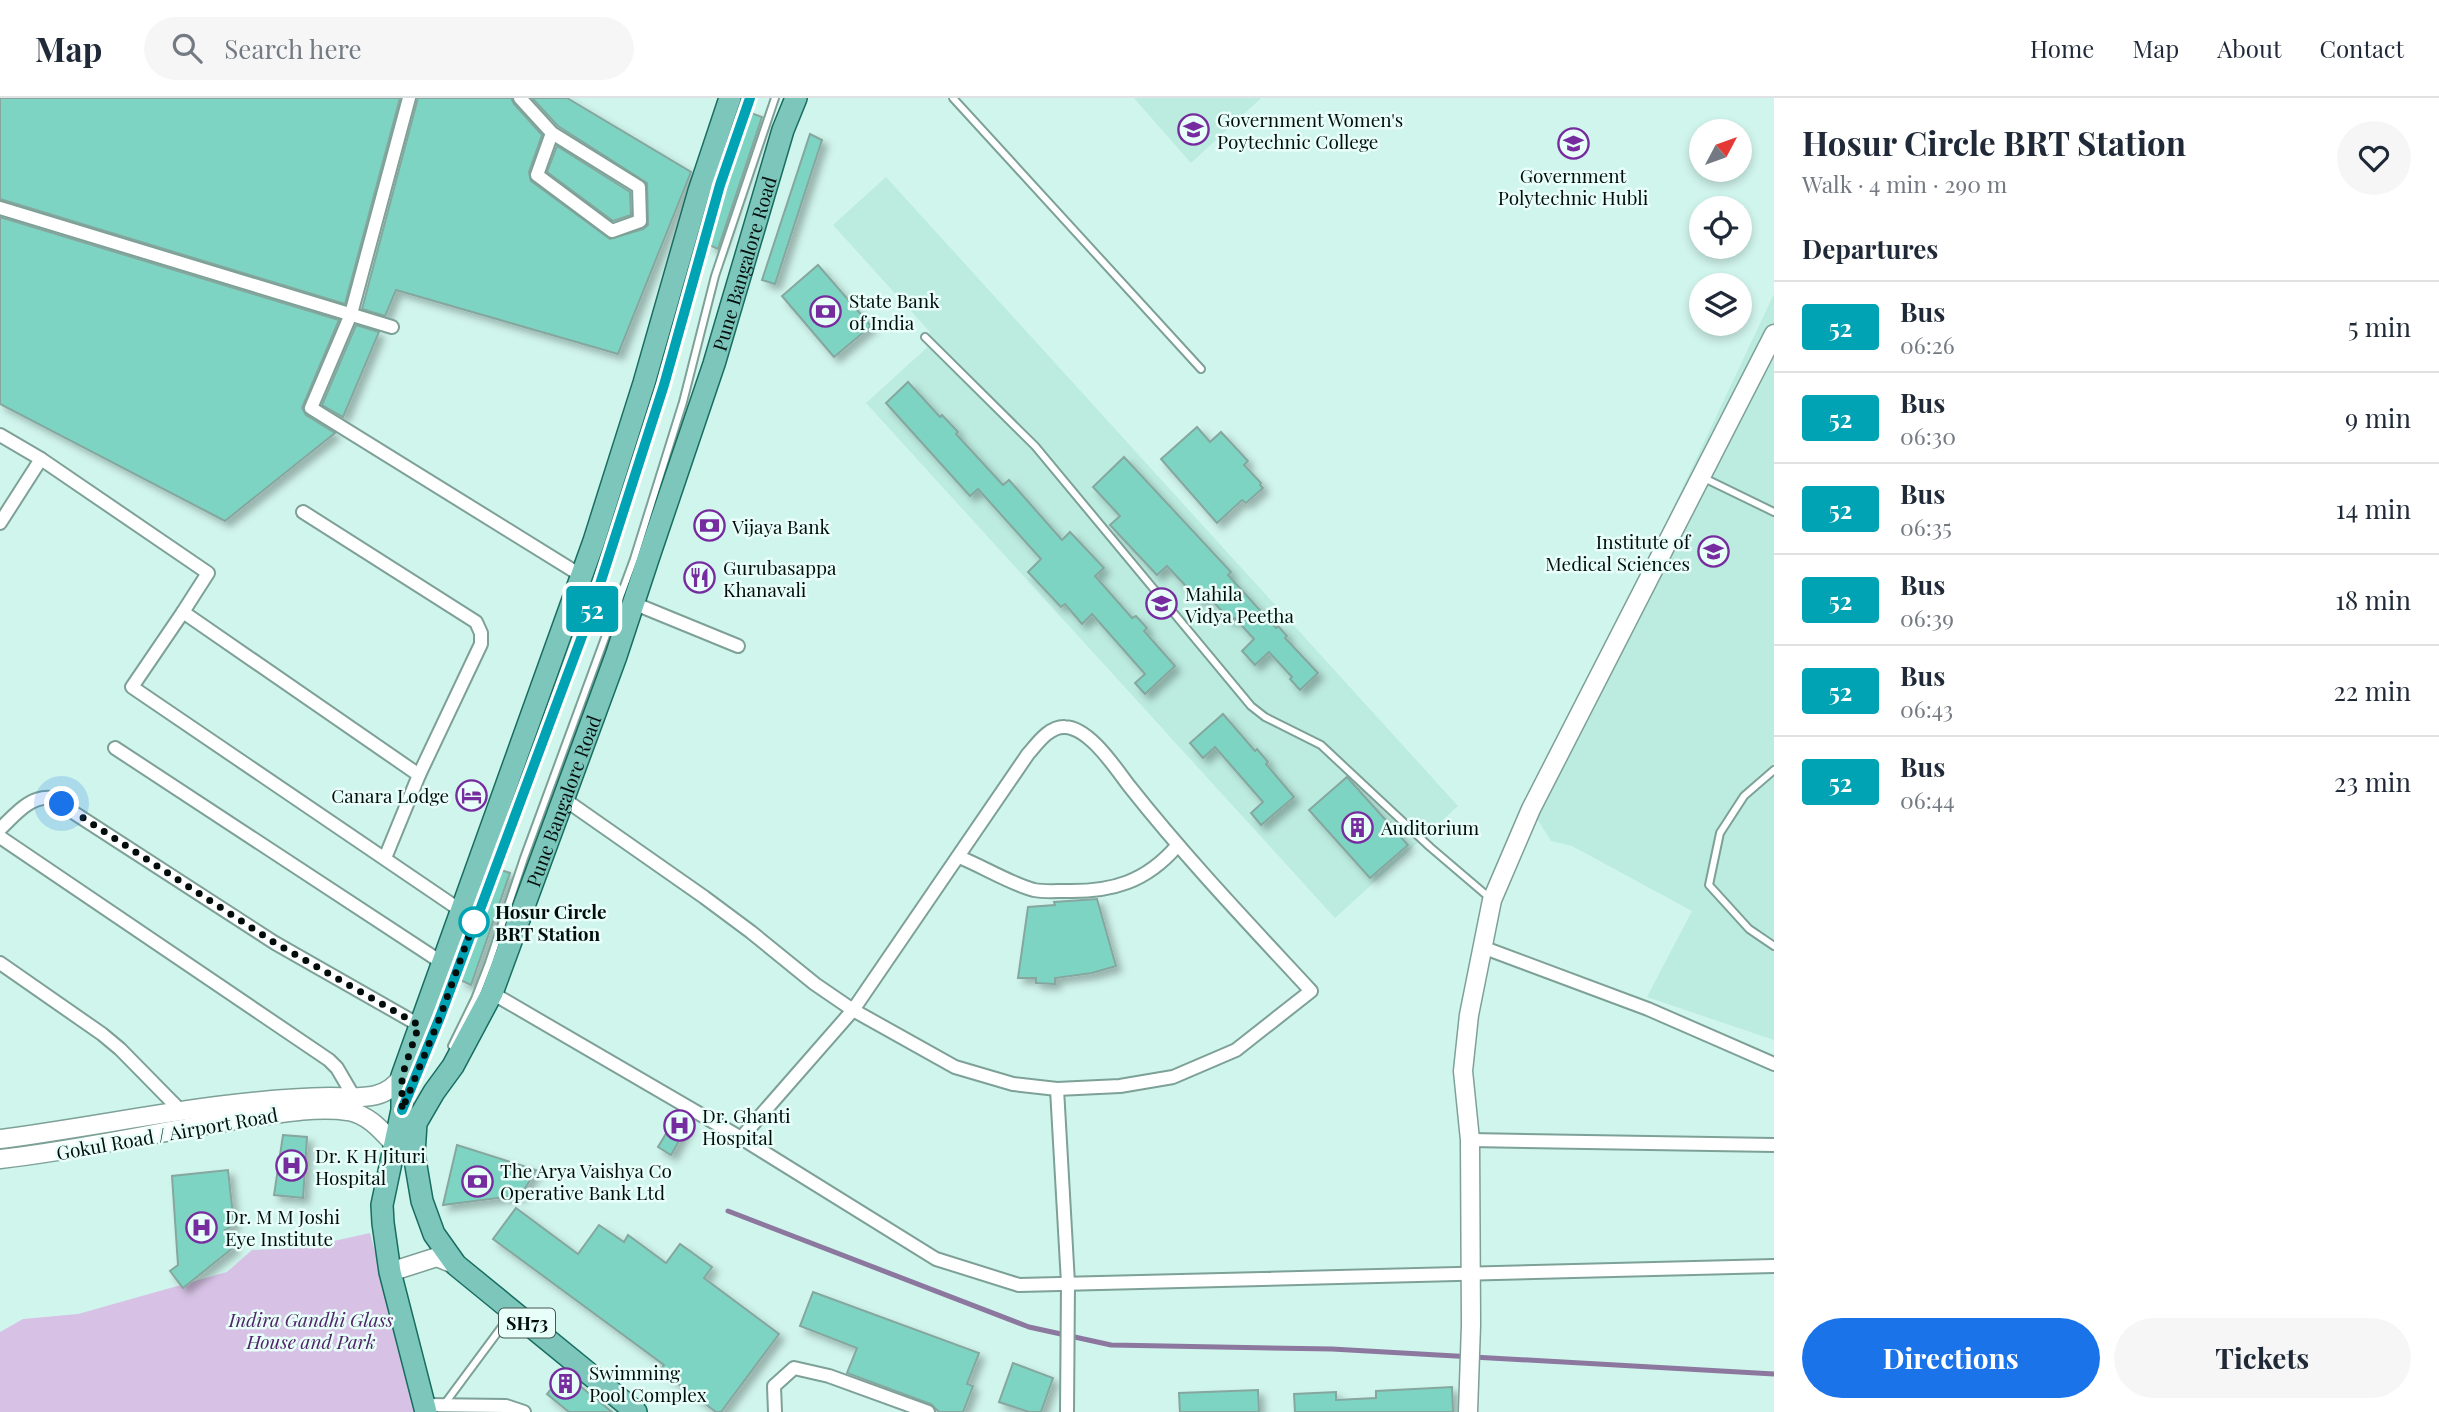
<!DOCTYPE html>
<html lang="en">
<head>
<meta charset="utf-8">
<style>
  :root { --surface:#fff; --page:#f6f6f7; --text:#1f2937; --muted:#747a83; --line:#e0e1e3; --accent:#1a73e8 }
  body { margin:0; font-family:"Playfair Display",serif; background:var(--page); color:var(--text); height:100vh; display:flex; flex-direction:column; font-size:26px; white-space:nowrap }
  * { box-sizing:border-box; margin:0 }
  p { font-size:23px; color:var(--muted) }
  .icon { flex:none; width:38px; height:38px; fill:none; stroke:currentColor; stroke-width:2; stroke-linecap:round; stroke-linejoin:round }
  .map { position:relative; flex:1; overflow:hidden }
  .drawer { display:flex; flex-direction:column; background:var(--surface); width:665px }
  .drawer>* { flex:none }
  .badge { padding:0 14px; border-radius:5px; font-size:24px; line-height:46px }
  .needle { width:46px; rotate:49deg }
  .controls { position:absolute; left:1689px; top:21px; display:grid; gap:14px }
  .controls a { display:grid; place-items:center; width:63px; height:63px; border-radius:50%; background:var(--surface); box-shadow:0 4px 10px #0003; font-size:35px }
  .you { position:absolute; width:35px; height:35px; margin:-18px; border:5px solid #fff; border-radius:50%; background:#1a73e8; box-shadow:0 0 0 10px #1a73e833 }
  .map>.badge { position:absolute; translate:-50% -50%; box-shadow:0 0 0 4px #fff }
  h2 { padding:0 28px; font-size:26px; line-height:63px }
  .round { display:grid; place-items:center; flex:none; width:74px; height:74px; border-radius:37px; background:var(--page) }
  .summary { display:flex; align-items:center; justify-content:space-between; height:119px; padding:0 28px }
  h1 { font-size:33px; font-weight:700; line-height:52px }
  .button { display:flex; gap:14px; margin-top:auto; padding:14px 28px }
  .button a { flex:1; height:80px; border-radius:42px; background:var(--accent); color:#fff; font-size:28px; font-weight:700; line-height:80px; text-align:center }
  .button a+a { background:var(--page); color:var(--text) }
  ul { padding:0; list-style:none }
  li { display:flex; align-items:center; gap:21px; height:91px; padding:0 28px; border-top:2px solid var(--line) }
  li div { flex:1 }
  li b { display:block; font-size:26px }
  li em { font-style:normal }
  li .badge { min-width:77px; font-weight:700; text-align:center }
  header { display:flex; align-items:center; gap:42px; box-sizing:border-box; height:98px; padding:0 35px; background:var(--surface); border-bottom:2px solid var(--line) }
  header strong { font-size:33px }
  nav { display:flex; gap:38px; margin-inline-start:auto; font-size:24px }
  .search { width:490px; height:63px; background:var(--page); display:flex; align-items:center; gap:18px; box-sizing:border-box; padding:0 24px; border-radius:38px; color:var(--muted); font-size:26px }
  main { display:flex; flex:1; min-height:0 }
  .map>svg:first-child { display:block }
  .built { fill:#bcebdf }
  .green { fill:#d7c2e6 }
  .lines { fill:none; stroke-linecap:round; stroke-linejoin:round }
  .stream { stroke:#8c779f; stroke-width:5 }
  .building { fill:#7ed4c2; stroke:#85a79f; stroke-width:2; filter:url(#shadow) }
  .lane-casing { stroke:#7da097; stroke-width:10 }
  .street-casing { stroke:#7da097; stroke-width:16 }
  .secondary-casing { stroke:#7da097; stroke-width:21 }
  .primary-casing { stroke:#186d60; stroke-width:24 }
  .lane { stroke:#fff; stroke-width:6 }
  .street { stroke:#fff; stroke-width:12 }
  .secondary { stroke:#fff; stroke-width:18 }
  .primary { stroke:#7cc6bb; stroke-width:21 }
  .line-casing { stroke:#fff; stroke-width:16 }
  .line { stroke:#00a3b4; stroke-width:10 }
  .walk { stroke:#030e0c; stroke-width:7; stroke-dasharray:0 12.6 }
  .stop-dot { fill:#fff; stroke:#00a3b4; stroke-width:3.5 }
  .labels { text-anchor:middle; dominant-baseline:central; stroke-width:5; stroke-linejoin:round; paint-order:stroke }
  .shield { fill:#e8fef9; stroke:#485653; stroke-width:2 }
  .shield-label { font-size:18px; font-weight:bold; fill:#030e0c }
  .poi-label { font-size:19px; fill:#030e0c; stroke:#e8fef9; text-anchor:start }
  .street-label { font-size:19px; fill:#030e0c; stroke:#e8fef9 }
  .stop-label { font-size:19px; font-weight:bold; fill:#030e0c; stroke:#e8fef9; text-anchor:start }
  .park-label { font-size:19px; font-style:italic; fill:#4f2568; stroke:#e8fef9 }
</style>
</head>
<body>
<header>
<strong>Map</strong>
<div class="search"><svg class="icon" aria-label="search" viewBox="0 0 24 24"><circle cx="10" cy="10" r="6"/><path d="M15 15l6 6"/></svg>Search here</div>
<nav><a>Home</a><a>Map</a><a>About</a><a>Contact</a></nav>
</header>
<main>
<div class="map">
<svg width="1774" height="1314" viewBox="0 0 1774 1314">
  <defs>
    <filter id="shadow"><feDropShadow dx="5.5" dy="5.5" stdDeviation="3.5" flood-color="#0004"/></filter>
  </defs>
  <rect width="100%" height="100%" fill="#d0f5ec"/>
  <g class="built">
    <polygon points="1134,0 1261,0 1191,65"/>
    <polygon points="886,79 1458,708 1335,820 866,305 931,246 925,239 930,234 833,127"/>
    <polygon points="1774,196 1774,942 1647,899 1692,813 1572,748 1551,743 1531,711"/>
  </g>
  <polygon class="green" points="370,1135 418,1314 0,1314 0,1234 23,1221 78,1216 227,1174 252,1152 302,1150"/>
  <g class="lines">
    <polyline class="stream" points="728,1113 1029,1229 1111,1247 1332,1251 1774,1276"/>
  </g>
  <g class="building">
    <polygon points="0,0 400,0 345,206 0,101"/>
    <polygon points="418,0 511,0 514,6 542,37 529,74 531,83 610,141 643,131 648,127 647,85 558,28 532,0 567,0 691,74 618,256 396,192 385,218 362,211"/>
    <polygon points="751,15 762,19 718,151 709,147 725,89"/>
    <polygon points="810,36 822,42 775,186 762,182"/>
    <polygon points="557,48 630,94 631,117 613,123 547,74"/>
    <polygon points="0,119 339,222 302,310 306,317 335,335 225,423 0,306"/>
    <polygon points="818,167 871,228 834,259 782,198"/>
    <polygon points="356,227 379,234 343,319 322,307"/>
    <polygon points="908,284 940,319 942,317 958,334 956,336 1003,387 1009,382 1062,442 1070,434 1104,470 1095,478 1132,520 1136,518 1147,530 1144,533 1175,568 1145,596 1135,585 1145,576 1092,516 1082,526 1065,506 1061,509 1028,474 1041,461 978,391 970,398 886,305"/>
    <polygon points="1197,329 1210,344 1221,334 1248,363 1244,367 1261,385 1260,387 1263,390 1246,405 1242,402 1217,425 1161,361"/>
    <polygon points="1124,359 1231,474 1228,477 1276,530 1278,528 1287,538 1285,540 1318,575 1300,592 1290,581 1292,579 1269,554 1255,567 1242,553 1254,541 1235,520 1231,523 1207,497 1200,503 1167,468 1157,477 1110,427 1120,418 1093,389"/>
    <polygon points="1223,616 1255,653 1257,651 1268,664 1266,666 1294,699 1261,727 1251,715 1263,704 1215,649 1203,660 1190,645"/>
    <polygon points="1347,679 1408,747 1370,780 1309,712"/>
    <polygon points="501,772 510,775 471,887 460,882"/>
    <polygon points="1097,801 1116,868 1092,875 1055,880 1055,886 1036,885 1036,880 1018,880 1028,809 1055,807 1054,804"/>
    <polygon points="676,1019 688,1027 671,1057 658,1049"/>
    <polygon points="283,1037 307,1039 303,1100 274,1097"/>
    <polygon points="457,1047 536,1072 521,1097 443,1107"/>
    <polygon points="228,1072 234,1127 225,1132 234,1149 183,1190 170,1173 178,1167 172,1078"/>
    <polygon points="516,1110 578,1156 599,1127 624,1144 628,1137 666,1165 680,1146 712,1169 704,1180 779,1236 721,1314 716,1314 660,1272 664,1267 493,1141"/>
    <polygon points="813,1194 979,1255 967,1286 973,1288 963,1314 939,1314 931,1306 847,1275 857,1250 800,1228"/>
    <polygon points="1013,1265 1053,1280 1041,1314 1029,1314 999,1304"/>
    <polygon points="564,1275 612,1314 569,1314 547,1296"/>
    <polygon points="1452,1289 1453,1314 1295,1314 1294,1296 1336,1294 1336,1302 1376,1300 1376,1293"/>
    <polygon points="1258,1292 1259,1314 1180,1314 1179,1295"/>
  </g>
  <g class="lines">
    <defs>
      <g id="lane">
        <polyline points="953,0 1201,271"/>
        <polyline points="925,239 1035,348 1251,608 1265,619 1321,647 1430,749 1491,801"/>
        <polyline points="1704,380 1774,414"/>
        <polyline points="1774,672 1744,698 1720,735 1709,787 1749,831 1774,848"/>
        <polyline points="452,948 475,901 489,865 524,760 634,461 683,304 715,178 775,0"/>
        <polyline points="410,994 440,919 591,514 664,287 720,87 750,0"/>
        <polyline points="443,1308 512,1215"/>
      </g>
      <g id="street">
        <polyline points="409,0 351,216 311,310 582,478"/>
        <polyline points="520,0 552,35 639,89 640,123 612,133 537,77 552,35"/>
        <polyline points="0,110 392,229"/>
        <polyline points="0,337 41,361 208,475 183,514 419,677 385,760"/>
        <polyline points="303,414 476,524 481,535 481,546 419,677"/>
        <polyline points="0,425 41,361"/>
        <polyline points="633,505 738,548"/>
        <polyline points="183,514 132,589 460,812"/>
        <polyline points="115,650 441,864"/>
        <path d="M564,701L704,799L751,834L815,886L853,912L955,969L1013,986L1057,991L1120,988L1173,979L1236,952L1311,893C1249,826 1187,761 1130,689C1116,671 1090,630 1065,629C1049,628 1037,646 1028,656L853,912L741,1040"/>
        <path d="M0,731C15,717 29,698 51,700L275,845L419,927"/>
        <polyline points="0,739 329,962 337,970 354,999"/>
        <path d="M959,759C982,768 1011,786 1034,792C1044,794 1056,793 1066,793C1112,794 1146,784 1177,748"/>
        <polyline points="1482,849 1648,911 1774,966"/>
        <polyline points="0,865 102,936 120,951 179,1011"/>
        <polyline points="492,895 741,1040 936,1161 1019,1187 1774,1168"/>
        <polyline points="1057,991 1068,1185 1067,1314"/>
        <polyline points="1470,1042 1774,1047"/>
        <polyline points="425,1307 506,1308 524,1314"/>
        <polyline points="775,1314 774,1288 794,1270 829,1278 928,1314"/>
      </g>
      <g id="secondary">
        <path d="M0,1041C110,1027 218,1001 330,999C357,999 386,1004 402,978"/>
        <path d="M0,1061C81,1052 161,1033 242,1021C275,1016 315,1008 348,1013C369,1017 381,1032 395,1047"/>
        <polyline points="390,1174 437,1159 456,1167"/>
        <polyline points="1468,1314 1471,1227 1470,1042 1463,973 1469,917 1492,802 1531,711 1774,236"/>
      </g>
      <g id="primary">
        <polyline points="426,1314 390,1174 383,1125 382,1107 402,1012 402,978 594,443 644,285 699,93 730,0"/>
        <path id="s1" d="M636,1314L456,1167L434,1136L422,1103L414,1056L416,1025L434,994L453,968L492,895L616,558L649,458L714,266L783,32L796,0"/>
      </g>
    </defs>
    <use href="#lane" class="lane-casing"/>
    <use href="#street" class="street-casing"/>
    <use href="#secondary" class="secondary-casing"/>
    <use href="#primary" class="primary-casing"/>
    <use href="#lane" class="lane"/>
    <use href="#street" class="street"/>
    <use href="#secondary" class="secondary"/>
    <use href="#primary" class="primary"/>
  </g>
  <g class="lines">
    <defs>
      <polyline id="line" points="402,1012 440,919 591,514 664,287 720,87 750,0"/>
    </defs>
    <use href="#line" class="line-casing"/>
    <use href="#line" class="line"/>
    <polyline class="walk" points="62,706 275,845 419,927 402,978 402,1012 440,919 474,824"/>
  </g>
  <defs>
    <symbol id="university-ring" viewBox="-11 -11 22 22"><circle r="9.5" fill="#e8fef9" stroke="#762c9e" stroke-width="1.5"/><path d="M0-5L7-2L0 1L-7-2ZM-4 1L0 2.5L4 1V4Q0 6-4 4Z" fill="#762c9e"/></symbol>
    <symbol id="bank-ring" viewBox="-11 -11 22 22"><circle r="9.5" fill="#e8fef9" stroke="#762c9e" stroke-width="1.5"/><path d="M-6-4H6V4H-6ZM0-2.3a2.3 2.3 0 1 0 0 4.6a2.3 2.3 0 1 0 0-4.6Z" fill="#762c9e"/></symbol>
    <symbol id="restaurant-ring" viewBox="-11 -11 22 22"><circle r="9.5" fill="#e8fef9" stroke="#762c9e" stroke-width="1.5"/><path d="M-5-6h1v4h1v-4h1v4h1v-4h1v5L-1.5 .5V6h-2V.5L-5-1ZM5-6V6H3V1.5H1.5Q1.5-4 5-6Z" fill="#762c9e"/></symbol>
    <symbol id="hotel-ring" viewBox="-11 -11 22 22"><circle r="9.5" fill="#e8fef9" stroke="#762c9e" stroke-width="1.5"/><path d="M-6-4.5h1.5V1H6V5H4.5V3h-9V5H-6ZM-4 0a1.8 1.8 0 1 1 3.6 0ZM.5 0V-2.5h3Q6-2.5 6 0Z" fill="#762c9e"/></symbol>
    <symbol id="building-ring" viewBox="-11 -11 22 22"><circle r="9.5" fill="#e8fef9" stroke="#762c9e" stroke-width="1.5"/><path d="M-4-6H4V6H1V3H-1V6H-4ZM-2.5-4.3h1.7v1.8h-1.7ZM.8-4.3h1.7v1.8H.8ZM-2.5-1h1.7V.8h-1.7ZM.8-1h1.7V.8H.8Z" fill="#762c9e"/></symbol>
    <symbol id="hospital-ring" viewBox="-11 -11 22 22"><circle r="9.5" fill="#e8fef9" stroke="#762c9e" stroke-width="1.5"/><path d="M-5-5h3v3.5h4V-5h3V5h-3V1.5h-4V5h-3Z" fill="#762c9e"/></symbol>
  </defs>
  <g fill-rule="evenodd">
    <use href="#university-ring" x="1176" y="14" width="35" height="35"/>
    <use href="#university-ring" x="1556" y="28" width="35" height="35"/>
    <use href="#bank-ring" x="808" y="196" width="35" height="35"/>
    <use href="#bank-ring" x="692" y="410" width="35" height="35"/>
    <use href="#university-ring" x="1696" y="436" width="35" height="35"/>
    <use href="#restaurant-ring" x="682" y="462" width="35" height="35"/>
    <use href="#university-ring" x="1144" y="488" width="35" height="35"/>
    <use href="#hotel-ring" x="454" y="680" width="35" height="35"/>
    <use href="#building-ring" x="1340" y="712" width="35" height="35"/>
    <use href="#hospital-ring" x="662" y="1010" width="35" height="35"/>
    <use href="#hospital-ring" x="274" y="1050" width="35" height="35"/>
    <use href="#bank-ring" x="460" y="1066" width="35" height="35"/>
    <use href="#hospital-ring" x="184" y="1112" width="35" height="35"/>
    <use href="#building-ring" x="548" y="1268" width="35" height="35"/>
  </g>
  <circle class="stop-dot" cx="474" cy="824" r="14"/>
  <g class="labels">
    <rect class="shield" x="499" y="1210.5" width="56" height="29" rx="5"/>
    <g class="shield-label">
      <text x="527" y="1225">SH73</text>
    </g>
    <g class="poi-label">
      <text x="1217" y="21">Government Women's<tspan x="1217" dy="22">Poytechnic College</tspan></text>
      <text x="1573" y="77" text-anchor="middle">Government<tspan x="1573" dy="22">Polytechnic Hubli</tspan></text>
      <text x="849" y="202">State Bank<tspan x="849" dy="22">of India</tspan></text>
      <text x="732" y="428">Vijaya Bank</text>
      <text x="1690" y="443" text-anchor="end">Institute of<tspan x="1690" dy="22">Medical Sciences</tspan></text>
      <text x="723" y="469">Gurubasappa<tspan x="723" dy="22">Khanavali</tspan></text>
      <text x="1185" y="495">Mahila<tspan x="1185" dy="22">Vidya Peetha</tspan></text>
      <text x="449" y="697" text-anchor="end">Canara Lodge</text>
      <text x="1381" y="729">Auditorium</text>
      <text x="702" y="1017">Dr. Ghanti<tspan x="702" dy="22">Hospital</tspan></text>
      <text x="315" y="1057">Dr. K H Jituri<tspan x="315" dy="22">Hospital</tspan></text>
      <text x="500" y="1072">The Arya Vaishya Co<tspan x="500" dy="22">Operative Bank Ltd</tspan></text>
      <text x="225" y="1118">Dr. M M Joshi<tspan x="225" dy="22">Eye Institute</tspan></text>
      <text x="589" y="1274">Swimming<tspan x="589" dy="22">Pool Complex</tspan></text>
    </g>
    <g class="street-label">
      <text stroke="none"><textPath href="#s1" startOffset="1307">Pune Bangalore Road</textPath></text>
      <text stroke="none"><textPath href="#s1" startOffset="740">Pune Bangalore Road</textPath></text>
      <text transform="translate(167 1035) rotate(-10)">Gokul Road / Airport Road</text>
    </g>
    <g class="stop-label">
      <text x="495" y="813">Hosur Circle<tspan x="495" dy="22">BRT Station</tspan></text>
    </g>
    <g class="park-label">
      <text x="311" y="1221">Indira Gandhi Glass<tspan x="311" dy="22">House and Park</tspan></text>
    </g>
  </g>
</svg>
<div class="controls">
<a><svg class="needle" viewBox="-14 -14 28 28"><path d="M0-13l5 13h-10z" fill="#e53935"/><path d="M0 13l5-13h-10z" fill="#747a83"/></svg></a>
<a><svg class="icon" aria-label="locate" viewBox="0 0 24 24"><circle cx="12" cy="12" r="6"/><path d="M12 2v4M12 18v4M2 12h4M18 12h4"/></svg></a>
<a><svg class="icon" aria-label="layers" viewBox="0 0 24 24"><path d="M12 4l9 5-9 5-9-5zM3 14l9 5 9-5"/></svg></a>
</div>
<div class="you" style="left:62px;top:706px"></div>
<b class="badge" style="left:592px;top:511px;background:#00a3b4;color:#fff">52</b>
</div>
<section class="drawer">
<div class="summary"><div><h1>Hosur Circle BRT Station</h1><p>Walk · 4 min · 290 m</p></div><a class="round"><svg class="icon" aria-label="heart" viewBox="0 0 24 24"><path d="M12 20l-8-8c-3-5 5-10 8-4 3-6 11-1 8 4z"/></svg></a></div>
<h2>Departures</h2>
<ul>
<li><span class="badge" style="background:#00a3b4;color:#fff">52</span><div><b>Bus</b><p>06:26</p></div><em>5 min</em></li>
<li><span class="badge" style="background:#00a3b4;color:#fff">52</span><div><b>Bus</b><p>06:30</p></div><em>9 min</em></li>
<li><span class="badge" style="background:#00a3b4;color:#fff">52</span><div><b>Bus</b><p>06:35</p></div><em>14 min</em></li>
<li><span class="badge" style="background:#00a3b4;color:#fff">52</span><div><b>Bus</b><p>06:39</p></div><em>18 min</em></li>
<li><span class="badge" style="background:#00a3b4;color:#fff">52</span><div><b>Bus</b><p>06:43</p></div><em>22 min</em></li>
<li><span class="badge" style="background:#00a3b4;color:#fff">52</span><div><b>Bus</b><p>06:44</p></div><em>23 min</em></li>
</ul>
<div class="button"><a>Directions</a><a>Tickets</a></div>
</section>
</main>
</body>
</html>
